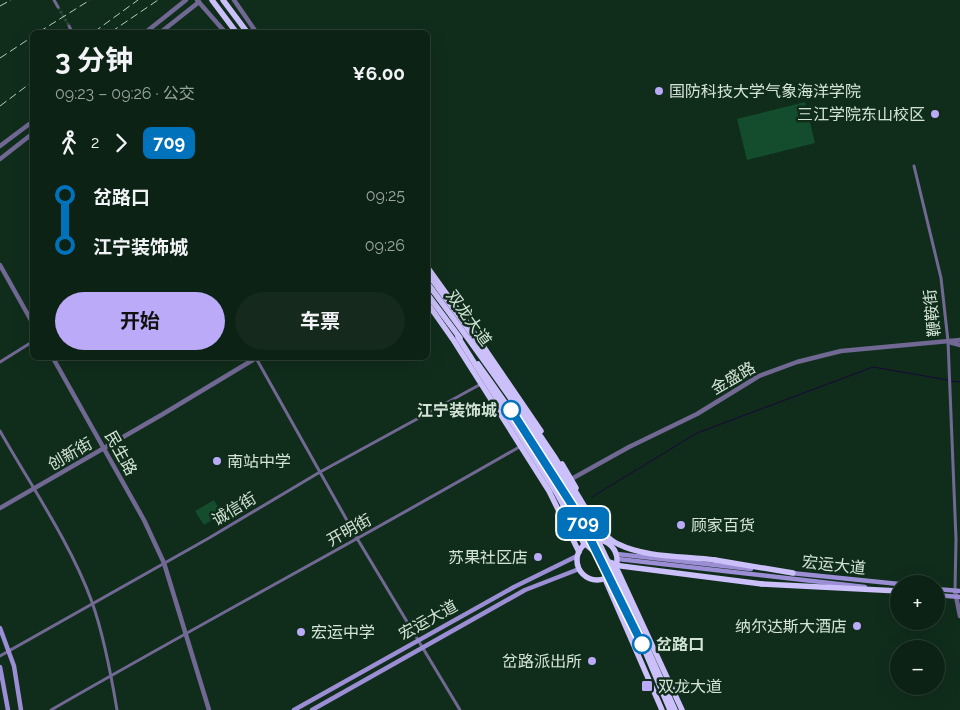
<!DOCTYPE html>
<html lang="zh">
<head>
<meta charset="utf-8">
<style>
  :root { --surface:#0c2214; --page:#152a1d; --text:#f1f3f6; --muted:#9aa4a0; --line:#2c3f34; --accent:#baaaf7 }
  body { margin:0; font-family:Raleway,"Noto Sans SC",sans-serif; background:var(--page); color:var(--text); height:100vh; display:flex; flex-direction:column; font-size:19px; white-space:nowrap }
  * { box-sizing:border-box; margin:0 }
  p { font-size:16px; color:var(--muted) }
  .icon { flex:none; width:28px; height:28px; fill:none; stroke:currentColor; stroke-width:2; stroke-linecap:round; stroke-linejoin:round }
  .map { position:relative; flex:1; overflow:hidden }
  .details { position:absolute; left:30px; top:30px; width:400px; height:330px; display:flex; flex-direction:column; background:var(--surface); border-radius:8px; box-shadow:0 5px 20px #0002,0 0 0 1px var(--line) }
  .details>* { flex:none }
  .badge { padding:0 10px; border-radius:8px; font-size:18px; line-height:32px }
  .buttons { position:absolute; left:890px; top:575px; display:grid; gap:10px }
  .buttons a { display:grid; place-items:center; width:55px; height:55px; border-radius:50%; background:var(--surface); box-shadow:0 5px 20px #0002,0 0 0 1px var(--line); font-size:25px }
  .map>.badge { position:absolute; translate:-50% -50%; box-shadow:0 0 0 2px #fff }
  .legs { display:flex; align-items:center; gap:8px; height:55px; padding:0 25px; font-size:16px }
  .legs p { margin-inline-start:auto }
  .summary { display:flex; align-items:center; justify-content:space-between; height:85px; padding:0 25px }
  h1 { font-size:28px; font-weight:700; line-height:38px }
  .button { display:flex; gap:10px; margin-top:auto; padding:10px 25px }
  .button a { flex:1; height:58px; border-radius:30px; background:var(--accent); color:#111; font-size:20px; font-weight:700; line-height:58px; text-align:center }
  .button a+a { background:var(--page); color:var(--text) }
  ul { padding:0 25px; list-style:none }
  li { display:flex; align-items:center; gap:18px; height:50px; font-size:19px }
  li i { display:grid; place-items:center; width:8px; height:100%; margin:0 6px; background:currentColor }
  li i::after { content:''; width:12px; height:12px; margin:-6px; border:4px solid; border-radius:50%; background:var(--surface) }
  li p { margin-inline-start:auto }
  li:first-child i { background:linear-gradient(#0000 50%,currentColor 0) }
  li:last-child i { background:linear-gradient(currentColor 50%,#0000 0) }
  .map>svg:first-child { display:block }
  .green { fill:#134d2d }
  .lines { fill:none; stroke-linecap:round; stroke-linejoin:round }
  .stream { stroke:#19063a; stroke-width:1 }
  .minor-tunnel { stroke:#2d4837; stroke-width:3; stroke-dasharray:3 1.5; stroke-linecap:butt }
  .minor { stroke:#716994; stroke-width:3 }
  .tertiary { stroke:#716994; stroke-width:4.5 }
  .secondary { stroke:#9c8ed4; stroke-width:4.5 }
  .trunk { stroke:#cbc0fa; stroke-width:5.5 }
  .rail { stroke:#b8cabd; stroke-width:1; stroke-dasharray:8 4; stroke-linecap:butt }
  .trunk-bridge { stroke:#cbc0fa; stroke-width:5.5 }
  .line-1-casing { stroke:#fff; stroke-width:11 }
  .line-1 { stroke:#0072bc; stroke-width:8 }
  .poi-dot { fill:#baaaf7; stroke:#102d1b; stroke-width:2 }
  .stop-1-dot { fill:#fff; stroke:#0072bc; stroke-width:2.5 }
  .labels { text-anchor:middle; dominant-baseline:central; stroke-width:5; stroke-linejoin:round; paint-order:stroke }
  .poi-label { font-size:16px; fill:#d3e4d7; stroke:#102d1b; text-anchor:start }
  .street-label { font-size:16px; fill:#d3e4d7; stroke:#102d1b }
  .stop-label { font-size:16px; font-weight:bold; fill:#d3e4d7; stroke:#102d1b; text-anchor:end }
</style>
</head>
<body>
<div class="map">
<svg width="960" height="710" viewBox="0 0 960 710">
  <rect width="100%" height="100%" fill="#102d1b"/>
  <g class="green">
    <polygon points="805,102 815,143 747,160 737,119"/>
    <polygon points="214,500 222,514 204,525 195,511"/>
  </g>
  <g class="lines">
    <g class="stream">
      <polyline points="951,381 960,382"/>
      <polyline points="592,497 697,433 873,367 948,380"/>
    </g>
    <polyline class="minor-tunnel" points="58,7 69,26"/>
    <g class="minor">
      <polyline points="54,0 58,7"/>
      <polyline points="69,26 72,32"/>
      <polyline points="914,166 941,278 948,341 956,539 955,591"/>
      <polyline points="256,358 358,540 460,710"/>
      <polyline points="0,362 32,342"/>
      <path d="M0,431C31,486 70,542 92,602C104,636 111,674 117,710"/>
      <polyline points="0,656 209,538 320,472 481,384"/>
      <path d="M51,710C207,620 365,536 521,446"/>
    </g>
    <g class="tertiary">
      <polyline points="197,0 225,32"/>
      <polyline points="234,0 256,32"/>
      <polyline points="146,32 186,0"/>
      <polyline points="161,32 199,2"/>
      <polyline points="0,146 32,122"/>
      <polyline points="0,159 32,134"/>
      <polyline points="0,265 32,322"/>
      <polyline points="949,342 960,345"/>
      <polyline points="53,358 144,520 164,563 209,710"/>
      <polyline points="557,487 629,447 697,414 759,376 797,362 841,351 960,340"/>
      <polyline points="0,508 163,414 256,358"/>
      <polyline points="955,591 960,616"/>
    </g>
    <g class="secondary">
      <polyline points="617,554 751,569"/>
      <polyline points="618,559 865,587"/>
      <polyline points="791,573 899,584"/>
      <polyline points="936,589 960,591"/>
      <polyline points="936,595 960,597"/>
      <polyline points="0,628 14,666 21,710"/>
      <polyline points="0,667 8,710"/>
      <polyline points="294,710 514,587 577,556"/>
      <polyline points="312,710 525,590 579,569"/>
    </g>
    <g class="trunk">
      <polyline points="212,0 236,32"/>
      <polyline points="223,0 247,32"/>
      <polyline points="428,268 466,321 541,431"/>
      <polyline points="428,304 454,341 549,491 579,552"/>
      <polyline points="562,464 576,488"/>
      <circle cx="597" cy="560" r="20"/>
      <polyline points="715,560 793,573"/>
      <polyline points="616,567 682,710"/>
      <polyline points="605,579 662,710"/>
      <polyline points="618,583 675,710"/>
      <polyline points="762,584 899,591"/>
      <polyline points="613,586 638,636"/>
      <polyline points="644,649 670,710"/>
    </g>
    <g class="rail">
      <polyline points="0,6 11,0"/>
      <polyline points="39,32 90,0"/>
      <polyline points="94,32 138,0"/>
      <polyline points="111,32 158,0"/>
      <polyline points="0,58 32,37"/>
      <polyline points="0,106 32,82"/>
    </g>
    <g class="trunk-bridge">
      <path d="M428,274L473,336L554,456L597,527C604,533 610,541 618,544C646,558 685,556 715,560"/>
      <path d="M428,284C483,358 538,434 584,514C597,536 607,560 618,583"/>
      <polyline points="428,295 460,338"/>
      <polyline points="458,337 556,492 583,542 604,560 621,566 762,584"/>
      <path d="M478,364C529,435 576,507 613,586"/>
    </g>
  </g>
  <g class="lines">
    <defs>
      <polyline id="line-1" points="511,410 579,516 642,644"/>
    </defs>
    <use href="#line-1" class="line-1-casing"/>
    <use href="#line-1" class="line-1"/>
  </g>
  <g class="poi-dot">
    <circle cx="659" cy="91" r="5"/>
    <circle cx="935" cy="114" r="5"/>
    <circle cx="217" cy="461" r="5"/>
    <circle cx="681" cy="525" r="5"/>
    <circle cx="538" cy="557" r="5"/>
    <circle cx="857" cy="626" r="5"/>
    <circle cx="301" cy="632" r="5"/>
    <circle cx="592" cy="661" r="5"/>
    <rect x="641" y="680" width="12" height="12" rx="2.5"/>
  </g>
  <g class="stop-1-dot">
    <circle cx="511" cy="410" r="9"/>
    <circle cx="642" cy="644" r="9"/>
  </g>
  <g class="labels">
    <g class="poi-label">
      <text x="669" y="91">国防科技大学气象海洋学院</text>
      <text x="925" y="114" text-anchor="end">三江学院东山校区</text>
      <text x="227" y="461">南站中学</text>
      <text x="691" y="525">顾家百货</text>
      <text x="528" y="557" text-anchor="end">苏果社区店</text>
      <text x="847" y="626" text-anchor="end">纳尔达斯大酒店</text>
      <text x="311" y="632">宏运中学</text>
      <text x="582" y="661" text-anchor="end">岔路派出所</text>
      <text x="658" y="686">双龙大道</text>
    </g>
    <g class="street-label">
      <text transform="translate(932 313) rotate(-96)">鞭鞍街</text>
      <text transform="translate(469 318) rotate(54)">双龙大道</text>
      <text transform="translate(733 378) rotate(-30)">金盛路</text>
      <text transform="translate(121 453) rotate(61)">民生路</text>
      <text transform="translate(70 454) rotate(-30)">创新街</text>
      <text transform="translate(234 509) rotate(-31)">诚信街</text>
      <text transform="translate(349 530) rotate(-29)">开明街</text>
      <text transform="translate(834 565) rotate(6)">宏运大道</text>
      <text transform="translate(428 620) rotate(-29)">宏运大道</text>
    </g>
    <g class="stop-label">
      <text x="497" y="410">江宁装饰城</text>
      <text x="656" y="644" text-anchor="start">岔路口</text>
    </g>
  </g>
</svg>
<div class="buttons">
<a>+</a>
<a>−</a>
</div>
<b class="badge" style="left:583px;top:523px;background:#0072bc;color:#fff">709</b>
<section class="details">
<div class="summary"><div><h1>3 分钟</h1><p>09:23 – 09:26 · 公交</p></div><b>¥6.00</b></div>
<div class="legs"><svg class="icon" aria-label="walk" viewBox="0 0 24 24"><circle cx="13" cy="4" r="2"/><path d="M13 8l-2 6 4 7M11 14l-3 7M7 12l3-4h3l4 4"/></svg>2<svg class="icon" aria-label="forward" viewBox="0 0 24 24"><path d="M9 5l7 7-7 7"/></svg><b class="badge" style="background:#0072bc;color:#fff">709</b></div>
<ul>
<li><i style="color:#0072bc"></i><b>岔路口</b><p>09:25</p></li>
<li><i style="color:#0072bc"></i><b>江宁装饰城</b><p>09:26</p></li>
</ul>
<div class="button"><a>开始</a><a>车票</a></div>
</section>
</div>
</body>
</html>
